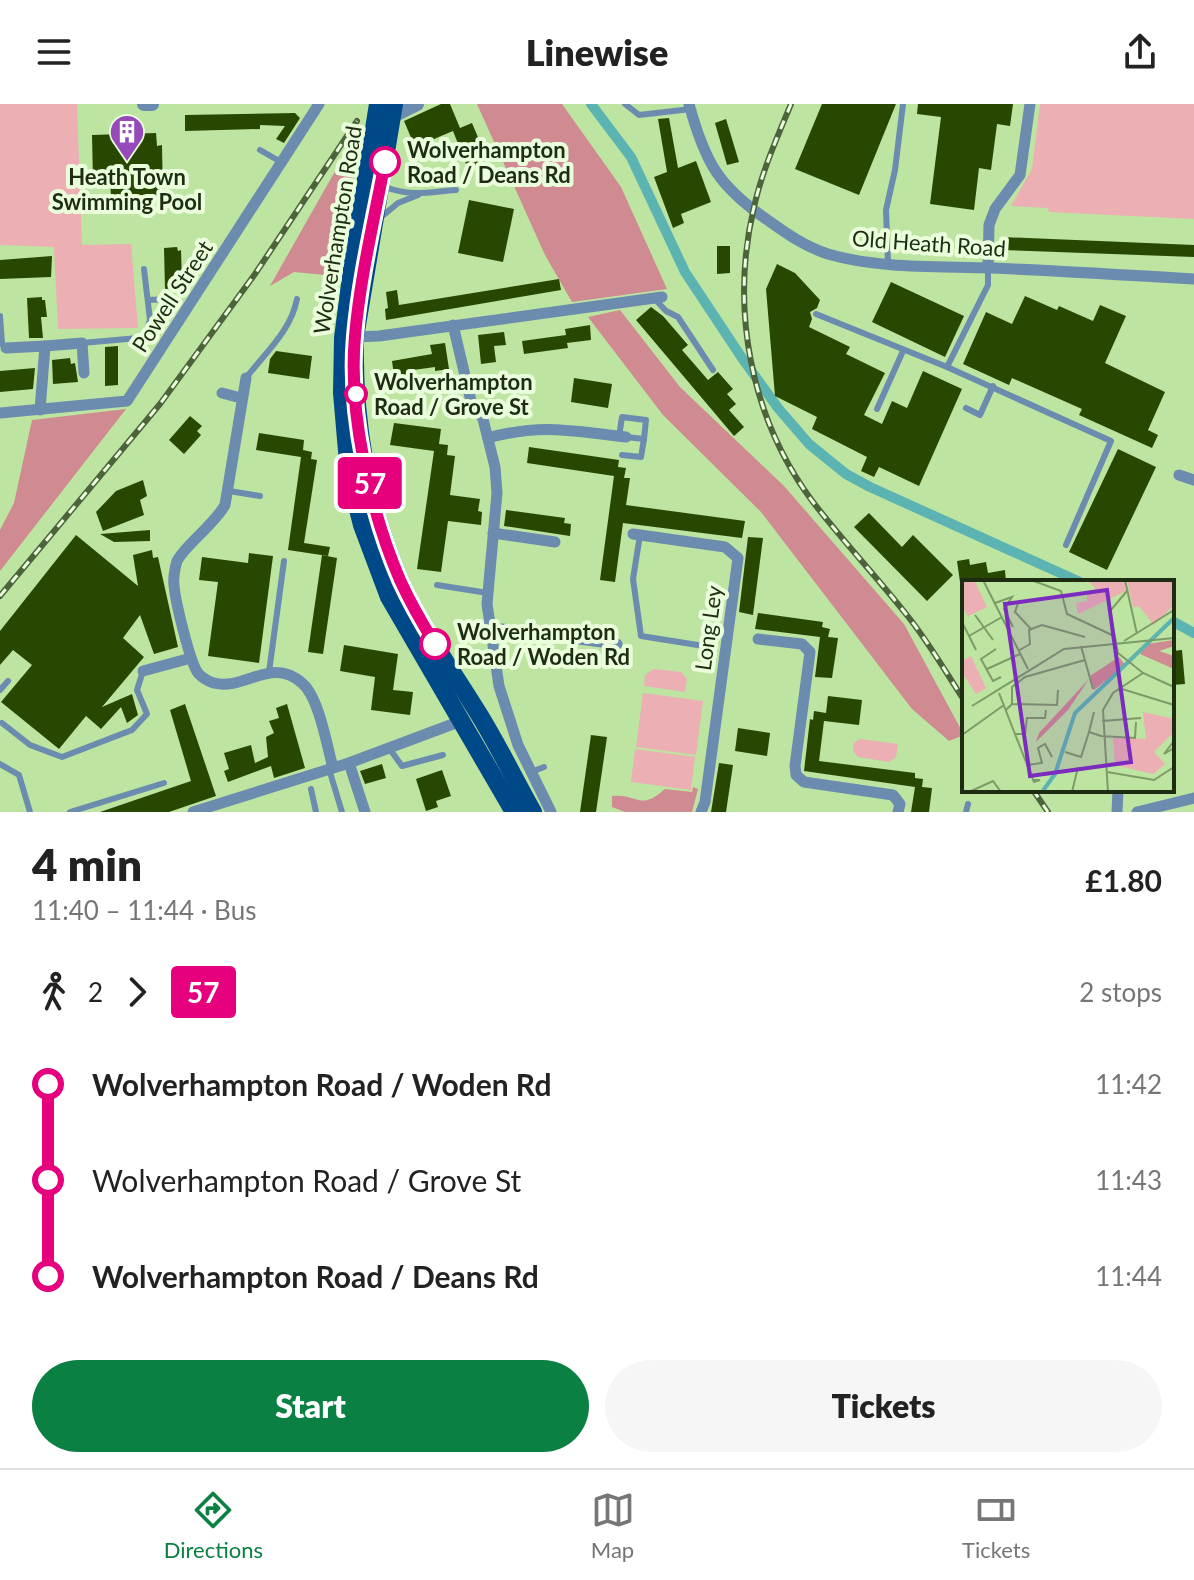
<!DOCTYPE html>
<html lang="en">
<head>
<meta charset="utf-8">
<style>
  :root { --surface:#fff; --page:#f6f6f6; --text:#222; --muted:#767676; --line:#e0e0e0; --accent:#0b8043 }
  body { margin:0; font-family:Lato,sans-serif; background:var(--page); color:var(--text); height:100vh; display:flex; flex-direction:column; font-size:30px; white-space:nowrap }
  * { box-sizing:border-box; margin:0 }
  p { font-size:26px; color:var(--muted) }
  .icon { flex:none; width:44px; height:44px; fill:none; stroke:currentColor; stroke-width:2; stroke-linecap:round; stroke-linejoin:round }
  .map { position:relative; height:708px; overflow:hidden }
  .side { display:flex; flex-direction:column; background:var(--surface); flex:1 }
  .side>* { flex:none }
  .badge { padding:0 16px; border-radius:6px; font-size:28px; line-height:52px }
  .map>.badge { position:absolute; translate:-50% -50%; box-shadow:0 0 0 4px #fff }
  .legs { display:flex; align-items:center; gap:12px; height:88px; padding:0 32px; font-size:26px }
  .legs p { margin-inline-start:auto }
  .head { display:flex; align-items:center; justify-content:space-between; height:136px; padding:0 32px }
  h1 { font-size:44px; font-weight:800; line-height:60px }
  .action { display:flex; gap:16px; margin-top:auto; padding:16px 32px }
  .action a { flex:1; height:92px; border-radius:48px; background:var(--accent); color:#fff; font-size:32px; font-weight:800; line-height:92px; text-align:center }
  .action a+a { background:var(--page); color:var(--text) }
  ul { padding:0 32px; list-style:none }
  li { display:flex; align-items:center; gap:28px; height:96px; font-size:30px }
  li i { display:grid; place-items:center; width:12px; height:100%; margin:0 10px; background:currentColor }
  li i::after { content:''; width:20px; height:20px; margin:-10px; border:6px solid; border-radius:50%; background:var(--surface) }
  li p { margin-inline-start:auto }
  li:first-child i { background:linear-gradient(#0000 50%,currentColor 0) }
  li:last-child i { background:linear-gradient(currentColor 50%,#0000 0) }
  header { display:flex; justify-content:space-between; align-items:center; height:104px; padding:0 32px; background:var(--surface); font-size:36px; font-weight:800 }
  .menu { display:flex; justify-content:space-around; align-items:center; height:112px; border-top:2px solid var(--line); background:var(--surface); font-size:22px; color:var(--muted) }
  .menu a { display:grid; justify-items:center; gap:4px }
  .menu .selected { color:var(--accent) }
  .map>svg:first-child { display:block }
  .green { fill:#ecafb4 }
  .forest { fill:#d08a92 }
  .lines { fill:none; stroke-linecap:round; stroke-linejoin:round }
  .canal { stroke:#5bb4b1; stroke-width:10 }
  .building { fill:#284802 }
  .service { stroke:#6b8baf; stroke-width:6 }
  .minor { stroke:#6b8baf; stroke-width:11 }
  .tertiary { stroke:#6b8baf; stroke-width:14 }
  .primary { stroke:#004989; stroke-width:18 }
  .rail-casing { stroke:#4d633c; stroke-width:6 }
  .rail { stroke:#eafedc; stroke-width:3; stroke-dasharray:9; stroke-linecap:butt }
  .line-1-casing { stroke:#fff; stroke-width:18 }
  .line-1 { stroke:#e6007e; stroke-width:12 }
  .stop-1-dot { fill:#fff; stroke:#e6007e; stroke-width:4 }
  .labels { text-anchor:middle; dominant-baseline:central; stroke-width:8; stroke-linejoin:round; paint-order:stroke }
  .stop-label { font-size:22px; font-weight:bold; fill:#1e2d12; stroke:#eafedc; text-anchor:start }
  .poi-label { font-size:22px; font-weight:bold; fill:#1e2d12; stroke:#eafedc }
  .street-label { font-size:22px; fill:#1e2d12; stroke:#eafedc }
  .inset-river { fill:none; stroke:#5bb4b1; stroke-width:4 }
  .inset-road { fill:none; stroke:#7d9b67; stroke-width:2 }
  .view { fill:#7b2cbf; fill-opacity:0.15; stroke:#7b2cbf; stroke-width:4 }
  .inset-edge { fill:none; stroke:#1e2d12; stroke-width:4 }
</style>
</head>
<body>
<header><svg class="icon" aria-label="menu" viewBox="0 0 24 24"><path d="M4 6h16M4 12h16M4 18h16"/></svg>Linewise<svg class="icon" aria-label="share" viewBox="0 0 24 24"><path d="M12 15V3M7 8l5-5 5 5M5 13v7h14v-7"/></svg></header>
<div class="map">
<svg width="1194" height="708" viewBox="0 0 1194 708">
  <rect width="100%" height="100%" fill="#bde4a0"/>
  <g class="green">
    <polygon points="0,0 77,0 82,141 131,140 138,224 58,225 54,143 0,141"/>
    <polygon points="1040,0 1194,0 1194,115 1049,108 1048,104 1011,102 1032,65"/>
    <polygon points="654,565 681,568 687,575 685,588 644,582 645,571"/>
    <polygon points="643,589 703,597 696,651 636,643"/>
    <polygon points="860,635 898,640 896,653 889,658 858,653 853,647 854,639"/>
    <polygon points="635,645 695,653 691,686 631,678"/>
  </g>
  <g class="forest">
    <polygon points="477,0 562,0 621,83 667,185 572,198 545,151"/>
    <polygon points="359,25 363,27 336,172 294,168 270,182"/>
    <polygon points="620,206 680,283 784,382 904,520 964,631 949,637 912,605 761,408 663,311 588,213"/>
    <polygon points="126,305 0,467 0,426 14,399 32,316"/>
    <path d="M693,683L698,685L692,708H625L612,703V692C638,689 639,708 665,685L692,688Z"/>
  </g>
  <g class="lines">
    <g class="canal">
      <polyline points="591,0 631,53 685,168 742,254 778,304 809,340 846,370 870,383 1080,478"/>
      <polyline points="1172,517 1194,529"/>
    </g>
  </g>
  <g class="building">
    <polygon points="441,0 450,0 460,24 472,19 488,57 468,65 453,27 415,43 404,17"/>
    <polygon points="822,0 896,0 859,91 795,65"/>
    <polygon points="918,0 1013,0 1010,22 997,20 991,66 979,64 974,106 930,100 941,13 917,10"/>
    <polygon points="295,9 300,14 284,39 276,35 285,22 260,21 260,25 185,27 185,11"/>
    <polygon points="669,14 678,64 696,57 711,98 681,110 684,119 673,124 654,73 667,68 658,15"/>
    <polygon points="726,15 739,58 727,61 715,19"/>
    <polygon points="156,29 157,42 162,41 163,96 144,97 144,91 111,92 110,76 93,77 92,31"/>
    <polygon points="469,96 514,105 503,158 458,149"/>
    <polygon points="1002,133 1194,141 1194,153 1001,146"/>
    <polygon points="717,142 730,142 730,169 717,170"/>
    <polygon points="177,143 178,147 181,146 182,179 179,180 179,184 165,185 164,144"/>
    <polygon points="52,152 51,173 0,175 0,156"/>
    <polygon points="777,160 795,169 820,196 817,204 810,208 812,215 809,223 850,243 846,250 885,269 864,311 882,320 892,297 907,304 923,267 962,285 919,382 879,363 874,373 861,367 867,353 812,325 817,313 775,292 766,185"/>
    <polygon points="559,175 561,186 386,216 385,205 388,204 386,188 397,186 399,201"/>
    <polygon points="891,178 964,212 945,253 872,218"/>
    <polygon points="1025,192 1057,206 1059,202 1093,217 1100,201 1126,212 1105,259 1165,288 1148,326 1158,331 1152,344 1079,311 1082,305 1012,274 1009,281 963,260 986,208 1012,220"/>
    <polygon points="42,193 42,196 45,196 47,213 41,213 43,234 29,234 27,194"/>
    <polygon points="651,203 663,212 688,241 682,246 708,276 718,268 733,285 727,290 736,300 729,306 744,323 734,332 636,216"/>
    <polygon points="590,221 591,236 567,239 568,244 524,250 522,237 566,231 565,225"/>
    <polygon points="504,228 506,241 494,242 496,258 481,260 478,231"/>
    <polygon points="445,239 449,265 435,267 435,263 406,267 408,284 396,286 392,257 432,250 430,241"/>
    <polygon points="118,242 118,281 105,282 105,243"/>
    <polygon points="276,247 312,252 309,275 268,269 270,255"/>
    <polygon points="70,254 71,260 75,259 78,278 53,280 52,256"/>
    <polygon points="35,264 33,285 0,288 0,267"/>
    <polygon points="574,274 612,280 608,304 571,298"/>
    <polygon points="190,312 202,322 197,327 201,331 184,350 169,336"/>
    <polygon points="394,319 441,325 439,340 448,341 447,351 455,352 450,391 480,395 478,407 482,408 481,421 448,417 441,468 417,465 434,347 390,341"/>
    <polygon points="259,329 304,336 303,346 312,348 311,355 317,356 304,439 330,443 328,452 288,446 301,353 256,346"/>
    <polygon points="529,343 619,356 618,363 626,364 624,374 630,374 626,401 745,417 742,434 623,419 615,478 600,476 614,372 527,359"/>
    <polygon points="1118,345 1156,363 1107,466 1069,448"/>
    <polygon points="143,376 147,392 140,396 144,411 103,427 96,408 116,387"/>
    <polygon points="506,406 565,414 564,419 571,420 570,432 504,422"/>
    <polygon points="869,409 902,443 913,431 953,471 927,497 854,423"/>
    <polygon points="150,426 150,437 114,438 100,430"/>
    <polygon points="76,431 138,482 133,451 152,446 153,454 158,453 178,543 154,550 140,511 123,534 144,553 102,603 132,590 138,611 127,619 121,603 101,625 86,612 59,645 1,598 32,561 13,546 0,561 0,527"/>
    <polygon points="748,433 763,434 753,511 739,508"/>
    <polygon points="249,449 273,452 259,559 208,552 218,478 199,476 202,453 248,459"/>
    <polygon points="322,451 337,454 323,550 308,548"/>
    <polygon points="969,455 970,461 986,458 988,469 1005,466 1006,478 960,478 957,457"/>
    <polygon points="758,509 823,518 822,523 830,525 828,533 838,534 832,574 815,573 820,533 755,525"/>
    <polygon points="344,541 398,550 393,586 413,588 410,611 371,606 375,573 340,567"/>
    <polygon points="1182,546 1185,580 1172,581 1172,547"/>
    <polygon points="828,592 862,596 859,621 824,617 819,657 915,669 915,674 923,675 922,683 932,684 929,708 911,708 915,683 804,667 810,615 813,616 814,607 826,609"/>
    <polygon points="185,600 216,692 169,708 100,708 191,677 170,606"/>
    <polygon points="287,600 305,664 274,674 271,662 228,678 224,667 229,665 224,649 251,641 255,659 268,653 266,633 274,629 269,617 279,614 276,604"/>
    <polygon points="738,624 770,629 767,652 735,647"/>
    <polygon points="591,631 607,633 596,708 580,708"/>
    <polygon points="719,659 733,661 726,708 711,708"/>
    <polygon points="382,660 386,674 365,680 360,667"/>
    <polygon points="442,666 451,692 436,697 438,703 426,707 416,675"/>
  </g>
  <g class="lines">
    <g class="service">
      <polyline points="625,0 639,11 691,5"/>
      <polyline points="260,46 281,58"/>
      <path d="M385,83C412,93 428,88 456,86"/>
      <polyline points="380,114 398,99 418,91"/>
      <polyline points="888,159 886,106 895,66 903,0"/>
      <polyline points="654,194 666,207 678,213 713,266"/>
      <polyline points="148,196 169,195"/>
      <polyline points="816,210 947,263 988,181 988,164"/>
      <polyline points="0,212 2,240 6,244"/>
      <polyline points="82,239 138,234 145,231 150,216 144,165"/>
      <polyline points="947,263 1111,337 1066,441"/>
      <path d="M246,274C265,249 291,227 297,195"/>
      <polyline points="966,304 980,311 993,282"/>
      <polyline points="877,305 903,247"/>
      <polyline points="619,333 622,313 646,316 644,335"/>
      <polyline points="622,351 641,353 644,335 626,333"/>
      <polyline points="229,387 260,392"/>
      <polyline points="640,431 633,475 641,532 704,542"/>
      <polyline points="437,481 488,489"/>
      <polyline points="269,568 284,457"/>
      <polyline points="0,586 8,577"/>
      <polyline points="2,619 30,641 62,653 132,626 147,610 137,586 143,567"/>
      <polyline points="389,644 402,662 443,651"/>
      <polyline points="0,660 19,671 30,708"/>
      <polyline points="329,665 342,708"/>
      <polyline points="531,668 544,663"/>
      <polyline points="311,685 316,708"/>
      <polyline points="70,708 164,679"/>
      <polyline points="966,708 968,700"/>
    </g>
    <g class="minor">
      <path d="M689,0C705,59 719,83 769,117C787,130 806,143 828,150C879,165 939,162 992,164C1059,167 1127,171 1194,175"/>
      <polyline points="988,164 989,121 995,105 1020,71 1030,0"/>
      <polyline points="453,221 471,297 483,315 495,363 497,389 487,500 499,582 518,641 551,708"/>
      <polyline points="355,233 379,232 662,193"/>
      <polyline points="6,244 45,242"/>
      <path d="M246,274L225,401C213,422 186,440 177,457C175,463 173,475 174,481C175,496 190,559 198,569C201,573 209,578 214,579C245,587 271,552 302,579C319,593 327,642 333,664"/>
      <polyline points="222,289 241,294"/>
      <polyline points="40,306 45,242 82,239 84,269"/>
      <polyline points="0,309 127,297 319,0"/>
      <path d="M488,334C542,319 572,327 626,333"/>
      <polyline points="1179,371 1194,376"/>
      <polyline points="493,429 555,438"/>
      <polyline points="633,430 725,443 738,454 705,698 701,708"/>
      <polyline points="490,528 502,525 617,540"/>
      <polyline points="758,535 802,540 810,548 795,662 796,671 804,678 893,691 900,700 898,708"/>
      <polyline points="143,567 191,554"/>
      <polyline points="349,659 365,708"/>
      <polyline points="193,708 349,659 461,617"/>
      <polyline points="1117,708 1118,686"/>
      <polyline points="1137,708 1194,694"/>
    </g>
    <g class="tertiary">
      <polyline points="144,0 152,0"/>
      <polyline points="393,12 417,0"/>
    </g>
    <g class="primary">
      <polyline points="378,0 354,150 343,234 342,289 349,370 362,421 389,493 514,708"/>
      <path d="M394,0L355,233C353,314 367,401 400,476C421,524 453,568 480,612C499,643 515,676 533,708"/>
    </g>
    <defs>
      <g id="rail">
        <path d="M791,0C777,34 762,67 754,103C730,204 750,314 813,398C842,436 876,472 906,510C928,537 945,567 964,596"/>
        <polyline points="0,492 160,300 255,170 357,17"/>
        <polyline points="1033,686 1048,708"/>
      </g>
    </defs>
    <use href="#rail" class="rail-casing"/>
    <use href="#rail" class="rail"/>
  </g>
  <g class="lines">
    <defs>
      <path id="line-1" d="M385,58C374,116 360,174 355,232C348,308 370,406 400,476C410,498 422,519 435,540"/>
    </defs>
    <use href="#line-1" class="line-1-casing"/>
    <use href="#line-1" class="line-1"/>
  </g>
  <defs>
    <symbol id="building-pin" viewBox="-11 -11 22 30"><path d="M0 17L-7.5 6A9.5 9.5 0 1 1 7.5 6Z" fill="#9549bb" stroke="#eafedc"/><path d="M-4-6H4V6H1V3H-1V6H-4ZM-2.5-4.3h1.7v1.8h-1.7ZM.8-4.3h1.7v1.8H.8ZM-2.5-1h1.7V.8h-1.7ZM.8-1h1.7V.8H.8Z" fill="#fff"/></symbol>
  </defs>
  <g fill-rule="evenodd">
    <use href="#building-pin" x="107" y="8" width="40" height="54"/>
  </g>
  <g class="stop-1-dot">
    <circle cx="385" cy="58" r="14"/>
    <circle cx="356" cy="290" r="10"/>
    <circle cx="435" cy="540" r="14"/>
  </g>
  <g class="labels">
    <g class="stop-label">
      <text x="407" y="45">Wolverhampton<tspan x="407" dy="25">Road / Deans Rd</tspan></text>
      <text x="374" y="277">Wolverhampton<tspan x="374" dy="25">Road / Grove St</tspan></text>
      <text x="457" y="527">Wolverhampton<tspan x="457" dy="25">Road / Woden Rd</tspan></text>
    </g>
    <g class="poi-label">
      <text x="127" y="72">Heath Town<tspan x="127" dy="25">Swimming Pool</tspan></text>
    </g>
    <g class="street-label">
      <text transform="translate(337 126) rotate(-81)">Wolverhampton Road</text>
      <text transform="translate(929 139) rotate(4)">Old Heath Road</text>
      <text transform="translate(172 192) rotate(-57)">Powell Street</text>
      <text transform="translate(708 524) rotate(-82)">Long Ley</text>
    </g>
  </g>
  <g transform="translate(962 476)">
    <rect width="212" height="212" fill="#bde4a0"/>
    <path d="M12,0L25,27L6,36L0,27V2ZM126,0H162L164,11L116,34L114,23L125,21V11L134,9ZM165,0H210L212,25L192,45L177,26L171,27ZM9,76L24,108L14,114L0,92V81ZM181,132L212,139V152L192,172L203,184L191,194L153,185L151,157L184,159Z" fill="#ecafb4"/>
    <path d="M212,60V66L197,71L212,76V89L178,74L185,64ZM157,77L163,85L132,110L128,96ZM127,99L106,130L74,162L77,153Z" fill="#d08a92"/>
    <path class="inset-river" d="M80,212L93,194L113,133L212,38"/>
    <path class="inset-road" d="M21,0L66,89M69,0L99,11L105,34L152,56M163,0L175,54M165,11L148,31L156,73L181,93L212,107M33,23L50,17L42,29L51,47M56,23L53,32L69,49M13,35L31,60M0,42L14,70M7,56L40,37M162,61L212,30M119,66L131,109M34,69L19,79L31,101L39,97M56,71L68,64L67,50L80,45L123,57M25,89L58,74M160,109L212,125M37,113L62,177L72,202L78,200H71M50,124L95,125L96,110M10,126L102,69L212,58M44,130L50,124V107L63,97L123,80M132,132L127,152L139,156L173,158L174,142M140,141L179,138M53,154H63L65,138H83L84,130M0,155L42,125M212,161L202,174L212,168M103,172L119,177L127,152M65,185L80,183L76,168L83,164L90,177M145,192L192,200L212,187M7,212L31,201L39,212M110,212L116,187M146,212L141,130L151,113L181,93"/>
    <path class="view" d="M145,10L169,182L68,196L43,24Z"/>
    <rect width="212" height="212" class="inset-edge"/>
  </g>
</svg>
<b class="badge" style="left:370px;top:379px;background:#e6007e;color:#fff">57</b>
</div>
<section class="side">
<div class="head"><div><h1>4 min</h1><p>11:40 – 11:44 · Bus</p></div><b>£1.80</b></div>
<div class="legs"><svg class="icon" aria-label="walk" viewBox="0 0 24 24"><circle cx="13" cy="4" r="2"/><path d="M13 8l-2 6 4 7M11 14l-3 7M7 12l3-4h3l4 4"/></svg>2<svg class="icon" aria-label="forward" viewBox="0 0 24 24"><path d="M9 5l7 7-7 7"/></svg><b class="badge" style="background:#e6007e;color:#fff">57</b><p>2 stops</p></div>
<ul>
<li><i style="color:#e6007e"></i><b>Wolverhampton Road / Woden Rd</b><p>11:42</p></li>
<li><i style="color:#e6007e"></i><span>Wolverhampton Road / Grove St</span><p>11:43</p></li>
<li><i style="color:#e6007e"></i><b>Wolverhampton Road / Deans Rd</b><p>11:44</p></li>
</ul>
<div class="action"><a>Start</a><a>Tickets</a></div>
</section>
<nav class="menu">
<a class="selected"><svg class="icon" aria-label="directions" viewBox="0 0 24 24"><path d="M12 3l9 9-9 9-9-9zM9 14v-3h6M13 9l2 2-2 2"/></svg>Directions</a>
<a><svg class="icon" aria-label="map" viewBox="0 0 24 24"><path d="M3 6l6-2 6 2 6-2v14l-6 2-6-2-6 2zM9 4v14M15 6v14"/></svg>Map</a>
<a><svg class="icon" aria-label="tickets" viewBox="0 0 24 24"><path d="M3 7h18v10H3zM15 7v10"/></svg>Tickets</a>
</nav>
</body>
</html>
